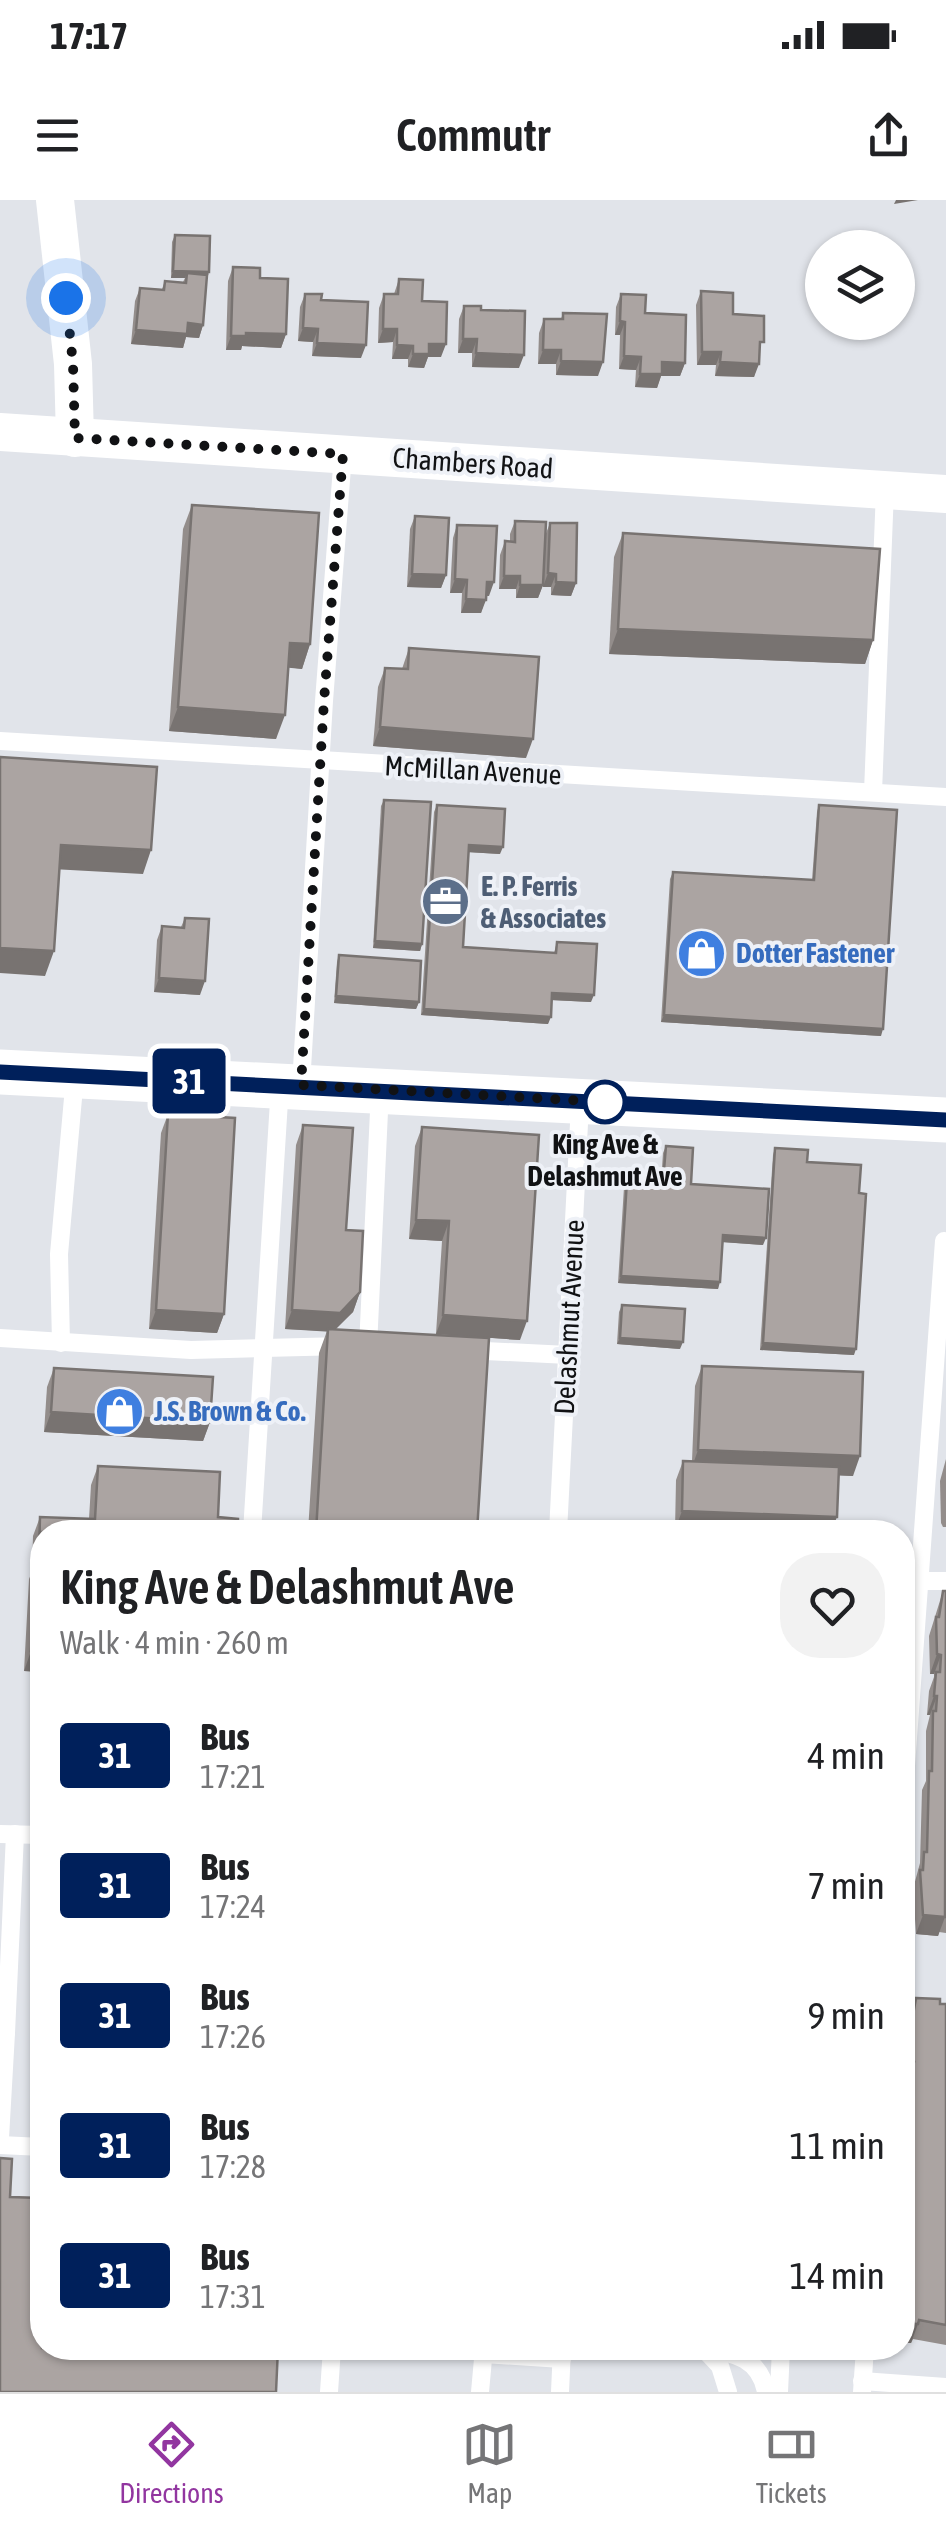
<!DOCTYPE html>
<html lang="en">
<head>
<meta charset="utf-8">
<style>
  :root { --surface:#fff; --page:#f2f2f2; --text:#202124; --muted:#757577; --line:#e0e0e0; --accent:#9236a0 }
  body { margin:0; font-family:"Asap Condensed",sans-serif; background:var(--page); color:var(--text); height:100vh; display:flex; flex-direction:column; font-size:38px; white-space:nowrap }
  * { box-sizing:border-box; margin:0 }
  p { font-size:32px; color:var(--muted) }
  .icon { flex:none; width:55px; height:55px; fill:none; stroke:currentColor; stroke-width:2; stroke-linecap:round; stroke-linejoin:round }
  .map { position:relative; flex:1; overflow:hidden }
  .sheet { position:absolute; left:30px; top:1320px; width:885px; height:840px; display:flex; flex-direction:column; background:var(--surface); border-radius:40px; box-shadow:0 2px 8px #0004 }
  .sheet>* { flex:none }
  .badge { padding:0 20px; border-radius:8px; font-size:35px; line-height:65px }
  .controls { position:absolute; left:805px; top:30px; display:grid; gap:20px }
  .controls a { display:grid; place-items:center; width:110px; height:110px; border-radius:50%; background:var(--surface); box-shadow:0 2px 8px #0004; font-size:50px }
  .you { position:absolute; width:50px; height:50px; margin:-25px; border:8px solid #fff; border-radius:50%; background:#1a73e8; box-shadow:0 0 0 15px #1a73e833 }
  .map>.badge { position:absolute; translate:-50% -50%; box-shadow:0 0 0 5px #fff }
  .round { display:grid; place-items:center; flex:none; width:105px; height:105px; border-radius:40px; background:var(--page) }
  .headline { display:flex; align-items:center; justify-content:space-between; height:170px; padding:0 30px }
  h1 { font-size:48px; font-weight:600; line-height:75px }
  ul { padding:0; list-style:none }
  li { display:flex; align-items:center; gap:30px; height:130px; padding:0 30px }
  li div { flex:1 }
  li b { display:block; font-size:38px }
  li em { font-style:normal }
  li .badge { min-width:110px; font-weight:700; text-align:center }
  .status { display:flex; justify-content:space-between; align-items:center; height:70px; padding:0 50px; background:var(--surface); direction:ltr }
  .status svg { height:28px; fill:currentColor }
  header { display:flex; justify-content:space-between; align-items:center; height:130px; padding:0 30px; background:var(--surface); font-size:45px; font-weight:600 }
  .dock { display:flex; justify-content:space-around; align-items:center; height:140px; border-top:2px solid var(--line); background:var(--surface); font-size:28px; color:var(--muted) }
  .dock a { display:grid; justify-items:center; gap:5px }
  .dock .current { color:var(--accent) }
  .map>svg:first-child { display:block }
  .lines { fill:none; stroke-linecap:round; stroke-linejoin:round }
  .service { stroke:#fff; stroke-width:18 }
  .minor { stroke:#fff; stroke-width:38 }
  .tertiary { stroke:#fff; stroke-width:45 }
  .wall { fill:#938d8b }
  .shaded-wall { fill:#787371 }
  .building { fill:#aba4a2; stroke:#787371; stroke-width:2.5 }
  .line-casing { stroke:#fff; stroke-width:22 }
  .line { stroke:#00205b; stroke-width:15 }
  .walk { stroke:#111214; stroke-width:10; stroke-dasharray:0 18 }
  .stop-dot { fill:#fff; stroke:#00205b; stroke-width:5 }
  .labels { text-anchor:middle; dominant-baseline:central; stroke-width:8; stroke-linejoin:round; paint-order:stroke }
  .street-label { font-size:28px; fill:#111214; stroke:#eef1f7 }
  .service-label { font-size:28px; font-weight:bold; fill:#4e5e75; stroke:#eef1f7; text-anchor:start }
  .shop-label { font-size:28px; font-weight:bold; fill:#366cbe; stroke:#eef1f7; text-anchor:start }
  .stop-label { font-size:28px; font-weight:bold; fill:#111214; stroke:#eef1f7 }
</style>
</head>
<body>
<div class="status"><b>17:17</b><svg viewBox="0 0 49 12"><path d="M0 12V9h3v3zM5 12V6h3v6zM10 12V3h3v9zM15 12V0h3v12zM26 1h20v11H26zM47 4h2v5h-2z"/></svg></div>
<header><svg class="icon" aria-label="menu" viewBox="0 0 24 24"><path d="M4 6h16M4 12h16M4 18h16"/></svg>Commutr<svg class="icon" aria-label="share" viewBox="0 0 24 24"><path d="M12 15V3M7 8l5-5 5 5M5 13v7h14v-7"/></svg></header>
<div class="map">
<svg width="946" height="2192" viewBox="0 0 946 2192">
  <rect width="100%" height="100%" fill="#e1e4ea"/>
  <g class="lines">
    <g class="service">
      <polyline points="0,541 946,597"/>
      <polyline points="873,592 885,290"/>
      <polyline points="301,885 324,501 343,254"/>
      <polyline points="0,1138 191,1150 344,1146"/>
      <polyline points="61,1143 59,1054 75,876"/>
      <polyline points="368,1147 380,890"/>
      <polyline points="465,1150 568,1155"/>
      <polyline points="252,1332 280,885"/>
      <polyline points="558,1332 580,904"/>
      <polyline points="920,1381 946,1381"/>
      <polyline points="902,1621 944,1041"/>
      <polyline points="0,1634 42,1635"/>
      <polyline points="0,1832 6,1833 15,1634"/>
      <polyline points="0,1938 6,1833"/>
      <polyline points="0,1945 42,1947"/>
      <polyline points="667,2148 705,2150 720,2166 728,2192"/>
      <path d="M705,2150C735,2152 760,2159 766,2192"/>
      <polyline points="484,2154 562,2159"/>
      <polyline points="862,2181 946,2187"/>
      <polyline points="329,2192 332,2148"/>
      <polyline points="480,2192 484,2148"/>
      <polyline points="560,2192 562,2148"/>
      <polyline points="779,2192 781,2148"/>
      <polyline points="862,2192 865,2148"/>
    </g>
    <g class="minor">
      <polyline points="55,0 73,164 75,238"/>
      <polyline points="0,232 946,294"/>
    </g>
    <polyline class="tertiary" points="0,872 946,920"/>
  </g>
  <g class="wall">
    <polygon points="175,35 207,79 203,125 199,138 186,137 183,148 131,144 135,101 140,88 162,89 165,81 183,82 185,78 171,78 172,42"/>
    <polygon points="233,67 260,78 286,134 281,148 242,146 241,150 226,150 228,81"/>
    <polygon points="399,79 422,101 441,157 428,157 424,168 408,167 408,159 392,159 393,142 378,143 379,108 384,94 394,94"/>
    <polygon points="701,91 733,114 760,153 754,177 715,176 716,165 697,165 696,105"/>
    <polygon points="305,94 321,100 361,158 312,156 313,142 298,141 300,107"/>
    <polygon points="621,94 645,113 685,163 680,176 661,176 657,188 635,187 636,170 619,169 620,135 615,135 616,107"/>
    <polygon points="464,106 481,110 519,168 472,167 472,153 458,153 459,119"/>
    <polygon points="563,113 598,176 556,175 556,164 538,164 539,133 544,119 561,119"/>
    <polygon points="192,305 310,444 302,469 288,467 276,539 169,531 183,329"/>
    <polygon points="415,316 446,375 441,388 407,387 410,329"/>
    <polygon points="515,321 543,385 538,398 516,398 516,389 499,389 500,355 505,341 510,342 510,334"/>
    <polygon points="550,323 576,383 571,396 551,395 551,387 543,387 545,336"/>
    <polygon points="457,325 489,396 486,396 481,413 461,413 462,393 450,393 453,338"/>
    <polygon points="623,333 873,440 865,464 609,454 614,357"/>
    <polygon points="409,448 526,558 373,546 378,487 385,468 402,469"/>
    <polygon points="384,600 422,744 420,751 373,748 381,606"/>
    <polygon points="437,605 500,654 468,652 463,747 554,753 557,742 591,802 552,800 548,824 421,815 434,612"/>
    <polygon points="819,605 881,836 661,822 670,679 673,672 812,680 817,612"/>
    <polygon points="185,718 200,795 154,792 157,740 162,726 181,727"/>
    <polygon points="339,755 419,802 416,809 334,803 337,762"/>
    <polygon points="168,914 224,1114 217,1133 149,1129 161,933"/>
    <polygon points="303,925 346,1030 360,1092 353,1112 335,1129 477,1332 308,1332 319,1153 327,1131 285,1129 296,945"/>
    <polygon points="422,927 520,1140 436,1134 442,1041 409,1039 415,946"/>
    <polygon points="666,946 691,984 763,1045 723,1042 718,1089 618,1083 624,987 627,980 661,982 663,953"/>
    <polygon points="775,948 807,962 854,1155 760,1150 773,955"/>
    <polygon points="622,1105 680,1149 617,1144 619,1112"/>
    <polygon points="702,1166 853,1276 838,1275 675,1330 676,1280 683,1261 692,1261 695,1186"/>
    <polygon points="54,1168 210,1222 203,1241 44,1232 47,1187"/>
    <polygon points="946,1259 946,1327 943,1327 941,1323 940,1281"/>
    <polygon points="98,1266 218,1317 42,1332 42,1472 24,1471 29,1379 32,1372 33,1336 40,1317 89,1319 91,1285"/>
    <polygon points="943,1391 946,1391 946,1733 939,1732 938,1736 916,1734 913,1689 920,1663 922,1590 926,1581 926,1531 930,1515 927,1515 929,1491 934,1477 934,1474 930,1474 929,1436"/>
    <polygon points="916,1798 946,1804 946,2145 913,2139 911,2143 902,2143 902,1909 907,1882 903,1881 904,1863 902,1863 902,1857 909,1818"/>
  </g>
  <g class="shaded-wall">
    <polygon points="896,0 918,0 894,4"/>
    <polygon points="173,71 209,72 207,79 187,73 185,78 171,78"/>
    <polygon points="620,121 625,122 620,135 615,135"/>
    <polygon points="188,123 203,125 199,138 186,137 183,148 131,144 136,130"/>
    <polygon points="303,128 318,129 313,142 298,141"/>
    <polygon points="383,129 397,129 393,142 378,143"/>
    <polygon points="246,133 286,134 281,148 242,146 241,150 226,150 231,136"/>
    <polygon points="463,139 477,139 472,153 458,153"/>
    <polygon points="317,143 366,145 361,158 312,156"/>
    <polygon points="429,144 446,144 441,157 428,157 424,168 408,167 413,154"/>
    <polygon points="397,145 413,146 408,159 392,159"/>
    <polygon points="543,150 561,150 556,164 538,164"/>
    <polygon points="702,152 721,152 716,165 697,165"/>
    <polygon points="476,153 524,155 519,168 472,167"/>
    <polygon points="624,156 641,157 636,170 619,169"/>
    <polygon points="561,161 603,162 598,176 556,175"/>
    <polygon points="662,162 685,163 680,176 661,176 657,188 635,187 640,174"/>
    <polygon points="720,162 759,164 754,177 715,176"/>
    <polygon points="548,373 556,374 551,387 543,387"/>
    <polygon points="412,374 446,375 441,388 407,387"/>
    <polygon points="504,376 520,376 516,389 499,389"/>
    <polygon points="455,379 467,380 462,393 450,393"/>
    <polygon points="487,382 494,382 489,396 482,395"/>
    <polygon points="556,382 576,383 571,396 551,395"/>
    <polygon points="520,385 543,385 538,398 516,398"/>
    <polygon points="466,399 486,400 481,413 461,413"/>
    <polygon points="618,429 873,440 865,464 609,454"/>
    <polygon points="290,443 310,444 302,469 281,467"/>
    <polygon points="178,507 285,515 276,539 169,531"/>
    <polygon points="380,527 533,539 526,558 373,546"/>
    <polygon points="61,645 151,650 143,674 52,669"/>
    <polygon points="469,645 503,647 500,654 466,652"/>
    <polygon points="375,741 422,744 420,751 373,748"/>
    <polygon points="0,748 54,751 45,776 0,773"/>
    <polygon points="159,778 205,781 200,795 154,792"/>
    <polygon points="552,793 594,795 591,802 550,800"/>
    <polygon points="336,796 419,802 416,809 334,803"/>
    <polygon points="424,809 551,817 548,824 421,815"/>
    <polygon points="664,815 883,829 881,836 661,822"/>
    <polygon points="416,1020 449,1021 442,1041 409,1039"/>
    <polygon points="723,1035 766,1038 763,1045 721,1042"/>
    <polygon points="621,1076 720,1082 718,1089 618,1083"/>
    <polygon points="360,1092 353,1112 333,1132 285,1129 292,1110"/>
    <polygon points="156,1110 224,1114 217,1133 149,1129"/>
    <polygon points="443,1115 527,1121 520,1140 436,1134"/>
    <polygon points="620,1138 683,1142 680,1149 617,1144"/>
    <polygon points="763,1143 856,1149 854,1155 760,1150"/>
    <polygon points="51,1212 210,1222 203,1241 44,1232"/>
    <polygon points="698,1250 860,1256 853,1276 691,1270"/>
    <polygon points="682,1311 837,1317 831,1332 732,1332 675,1330"/>
    <polygon points="31,1451 42,1452 42,1472 24,1471"/>
    <polygon points="937,1454 941,1455 934,1474 930,1474"/>
    <polygon points="934,1496 937,1496 930,1515 927,1515"/>
    <polygon points="923,1715 945,1717 938,1736 916,1734"/>
    <polygon points="908,1843 911,1843 904,1863 902,1863"/>
    <polygon points="910,1862 914,1862 907,1882 903,1881"/>
    <polygon points="907,1903 911,1903 902,1923 902,1916"/>
    <polygon points="902,2123 918,2124 911,2143 902,2143"/>
  </g>
  <g class="building">
    <polygon points="175,35 210,36 209,72 173,71"/>
    <polygon points="233,67 260,68 260,78 288,79 286,134 246,133 246,136 231,136"/>
    <polygon points="187,73 207,75 203,125 188,123 187,134 136,130 140,88 164,90 165,81 186,83"/>
    <polygon points="399,79 423,80 422,101 447,102 446,144 429,144 429,154 413,154 413,146 397,145 397,129 383,129 384,94 398,94"/>
    <polygon points="701,91 733,93 733,114 764,116 764,142 760,142 759,164 720,162 721,152 702,152"/>
    <polygon points="305,94 322,94 321,100 368,102 366,145 317,143 318,129 303,128"/>
    <polygon points="621,94 646,95 645,113 686,115 685,163 662,162 662,174 640,174 641,157 624,156 625,122 620,121"/>
    <polygon points="464,106 481,106 481,110 525,111 524,155 476,153 477,139 463,139"/>
    <polygon points="563,113 607,114 603,162 561,161 561,150 543,150 544,119 563,119"/>
    <polygon points="192,305 319,313 310,444 290,443 285,515 178,507"/>
    <polygon points="415,316 449,318 446,375 412,374"/>
    <polygon points="515,321 546,322 543,385 520,385 520,376 504,376 505,341 515,342"/>
    <polygon points="550,323 577,323 576,383 556,382 556,374 548,373"/>
    <polygon points="457,325 497,326 494,382 487,382 486,400 466,399 467,380 455,379"/>
    <polygon points="623,333 880,349 873,440 618,429"/>
    <polygon points="409,448 539,457 533,539 380,527 385,468 408,469"/>
    <polygon points="0,557 157,567 151,650 61,645 54,751 0,748"/>
    <polygon points="384,600 431,602 422,744 375,741"/>
    <polygon points="437,605 505,609 503,647 469,645 463,747 556,753 557,742 597,744 594,795 552,793 551,817 424,809"/>
    <polygon points="819,605 897,610 883,829 664,815 673,672 814,680"/>
    <polygon points="185,718 209,719 205,781 159,778 162,726 184,728"/>
    <polygon points="339,755 421,761 419,802 336,796"/>
    <polygon points="168,914 235,918 224,1114 156,1110"/>
    <polygon points="303,925 353,928 346,1030 363,1031 360,1092 340,1113 292,1110"/>
    <polygon points="422,927 539,935 527,1121 443,1115 449,1021 416,1020"/>
    <polygon points="666,946 693,948 691,984 769,989 766,1038 723,1035 720,1082 621,1076 627,980 663,982"/>
    <polygon points="775,948 808,950 807,962 861,965 859,993 866,994 856,1149 763,1143"/>
    <polygon points="622,1105 685,1109 683,1142 620,1138"/>
    <polygon points="328,1129 489,1138 477,1332 316,1332"/>
    <polygon points="702,1166 863,1172 860,1256 698,1250"/>
    <polygon points="54,1168 213,1177 210,1222 51,1212"/>
    <polygon points="683,1261 839,1267 837,1317 682,1311"/>
    <polygon points="98,1266 220,1272 218,1317 238,1319 238,1332 42,1332 42,1354 39,1354 40,1317 95,1319"/>
    <polygon points="36,1360 42,1360 42,1452 31,1451"/>
    <polygon points="943,1391 946,1391 945,1717 923,1715 920,1670 923,1670 924,1652 927,1652 929,1571 932,1571 933,1511 936,1511 937,1496 934,1496 936,1472 940,1472 941,1455 937,1454 936,1417 939,1417"/>
    <polygon points="916,1798 940,1799 940,1804 946,1804 946,2125 919,2120 918,2124 902,2123 903,1978 906,1978 908,1941 905,1941 906,1918 909,1919 911,1903 907,1903 914,1862 910,1862 911,1843 908,1843"/>
    <polygon points="0,1958 12,1959 10,1997 42,1998 42,2148 278,2148 276,2192 0,2192"/>
  </g>
  <g class="lines">
    <defs>
      <polyline id="line" points="0,872 946,920"/>
    </defs>
    <use href="#line" class="line-casing"/>
    <use href="#line" class="line"/>
    <polyline class="walk" points="66,98 73,164 75,238 343,254 324,501 301,885 605,902"/>
  </g>
  <defs>
    <symbol id="office-disc" viewBox="-11 -11 22 22"><circle r="9.5" fill="#5c6f8a" stroke="#eef1f7"/><path d="M-6-3h4V-5.5h4V-3h4V5H-6ZM-1-4.5V-3h2v-1.5ZM-6 0V1H6V0Z" fill="#fff"/></symbol>
    <symbol id="shop-disc" viewBox="-11 -11 22 22"><circle r="9.5" fill="#3f7fe0" stroke="#eef1f7"/><path d="M-5-2.5h2.3a2.7 3.5 0 0 1 5.4 0H5L5.5 6h-11ZM-1.5-2.5h3a1.5 2.3 0 0 0-3 0Z" fill="#fff"/></symbol>
  </defs>
  <g fill-rule="evenodd">
    <use href="#office-disc" x="418" y="674" width="55" height="55"/>
    <use href="#shop-disc" x="674" y="726" width="55" height="55"/>
    <use href="#shop-disc" x="92" y="1184" width="55" height="55"/>
  </g>
  <circle class="stop-dot" cx="605" cy="902" r="20"/>
  <g class="labels">
    <g class="street-label">
      <text transform="translate(473 263) rotate(4)">Chambers Road</text>
      <text transform="translate(473 570) rotate(3)">McMillan Avenue</text>
      <text transform="translate(569 1117) rotate(-87)">Delashmut Avenue</text>
    </g>
    <g class="service-label">
      <text x="481" y="686">E. P. Ferris<tspan x="481" dy="32">&amp; Associates</tspan></text>
    </g>
    <g class="shop-label">
      <text x="736" y="753">Dotter Fastener</text>
      <text x="154" y="1211">J.S. Brown &amp; Co.</text>
    </g>
    <g class="stop-label">
      <text x="605" y="944">King Ave &amp;<tspan x="605" dy="32">Delashmut Ave</tspan></text>
    </g>
  </g>
</svg>
<div class="controls">
<a><svg class="icon" aria-label="layers" viewBox="0 0 24 24"><path d="M12 4l9 5-9 5-9-5zM3 14l9 5 9-5"/></svg></a>
</div>
<div class="you" style="left:66px;top:98px"></div>
<b class="badge" style="left:189px;top:881px;background:#00205b;color:#fff">31</b>
<section class="sheet">
<div class="headline"><div><h1>King Ave &amp; Delashmut Ave</h1><p>Walk · 4 min · 260 m</p></div><a class="round"><svg class="icon" aria-label="heart" viewBox="0 0 24 24"><path d="M12 20l-8-8c-3-5 5-10 8-4 3-6 11-1 8 4z"/></svg></a></div>
<ul>
<li><span class="badge" style="background:#00205b;color:#fff">31</span><div><b>Bus</b><p>17:21</p></div><em>4 min</em></li>
<li><span class="badge" style="background:#00205b;color:#fff">31</span><div><b>Bus</b><p>17:24</p></div><em>7 min</em></li>
<li><span class="badge" style="background:#00205b;color:#fff">31</span><div><b>Bus</b><p>17:26</p></div><em>9 min</em></li>
<li><span class="badge" style="background:#00205b;color:#fff">31</span><div><b>Bus</b><p>17:28</p></div><em>11 min</em></li>
<li><span class="badge" style="background:#00205b;color:#fff">31</span><div><b>Bus</b><p>17:31</p></div><em>14 min</em></li>
</ul>
</section>
</div>
<nav class="dock">
<a class="current"><svg class="icon" aria-label="directions" viewBox="0 0 24 24"><path d="M12 3l9 9-9 9-9-9zM9 14v-3h6M13 9l2 2-2 2"/></svg>Directions</a>
<a><svg class="icon" aria-label="map" viewBox="0 0 24 24"><path d="M3 6l6-2 6 2 6-2v14l-6 2-6-2-6 2zM9 4v14M15 6v14"/></svg>Map</a>
<a><svg class="icon" aria-label="tickets" viewBox="0 0 24 24"><path d="M3 7h18v10H3zM15 7v10"/></svg>Tickets</a>
</nav>
</body>
</html>
